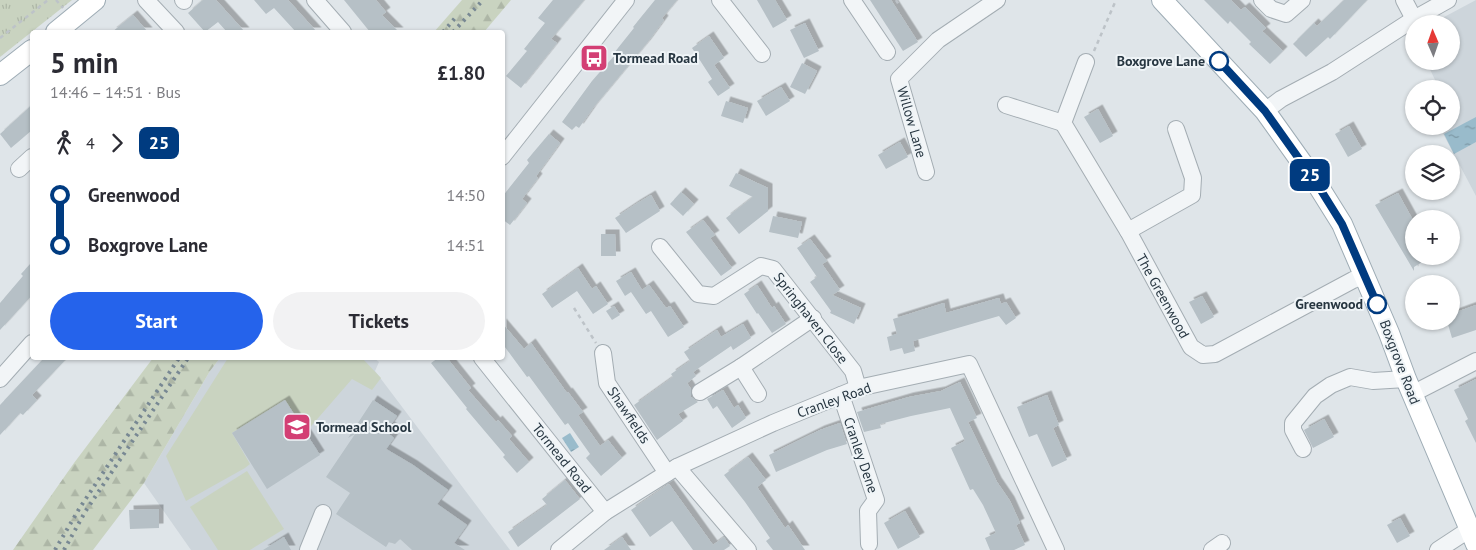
<!DOCTYPE html>
<html lang="en">
<head>
<meta charset="utf-8">
<style>
  :root { --surface:#fff; --page:#f2f2f3; --text:#2b2b33; --muted:#7c7c81; --accent:#2563eb }
  body { margin:0; font-family:"PT Sans",sans-serif; background:var(--page); color:var(--text); height:100vh; display:flex; flex-direction:column; font-size:19px; white-space:nowrap }
  * { box-sizing:border-box; margin:0 }
  p { font-size:16px; color:var(--muted) }
  .icon { flex:none; width:28px; height:28px; fill:none; stroke:currentColor; stroke-width:2; stroke-linecap:round; stroke-linejoin:round }
  .map { position:relative; flex:1; overflow:hidden }
  .side { position:absolute; left:30px; top:30px; width:475px; height:330px; display:flex; flex-direction:column; background:var(--surface); border-radius:5px; box-shadow:0 1px 4px #0004 }
  .side>* { flex:none }
  .badge { padding:0 10px; border-radius:8px; font-size:18px; line-height:32px }
  .needle { width:32px; rotate:358deg }
  .fabs { position:absolute; left:1405px; top:15px; display:grid; gap:10px }
  .fabs a { display:grid; place-items:center; width:55px; height:55px; border-radius:50%; background:var(--surface); box-shadow:0 1px 4px #0004; font-size:25px }
  .map>.badge { position:absolute; translate:-50% -50%; box-shadow:0 0 0 2px #fff }
  .legs { display:flex; align-items:center; gap:8px; height:55px; padding:0 20px; font-size:16px }
  .legs p { margin-inline-start:auto }
  .headline { display:flex; align-items:center; justify-content:space-between; height:85px; padding:0 20px }
  h1 { font-size:28px; font-weight:800; line-height:38px }
  .cta { display:flex; gap:10px; margin-top:auto; padding:10px 20px }
  .cta a { flex:1; height:58px; border-radius:30px; background:var(--accent); color:#fff; font-size:20px; font-weight:800; line-height:58px; text-align:center }
  .cta a+a { background:var(--page); color:var(--text) }
  ul { padding:0 20px; list-style:none }
  li { display:flex; align-items:center; gap:18px; height:50px; font-size:19px }
  li i { display:grid; place-items:center; width:8px; height:100%; margin:0 6px; background:currentColor }
  li i::after { content:''; width:12px; height:12px; margin:-6px; border:4px solid; border-radius:50%; background:var(--surface) }
  li p { margin-inline-start:auto }
  li:first-child i { background:linear-gradient(#0000 50%,currentColor 0) }
  li:last-child i { background:linear-gradient(currentColor 50%,#0000 0) }
  .map>svg:first-child { display:block }
  .built { fill:#cdd5db }
  .grass { fill:url(#grass-tufts) }
  .forest { fill:url(#forest-firs) }
  .pitch { fill:#c9d3c0 }
  .water { fill:url(#water-ripples) }
  .building { fill:#b6c0c6; filter:url(#shadow) }
  .lines { fill:none; stroke-linecap:round; stroke-linejoin:round }
  .minor-casing { stroke:#a4adb3; stroke-width:18 }
  .major-casing { stroke:#9eacb5; stroke-width:22 }
  .path { stroke:#bdc3c8; stroke-width:2.5; stroke-dasharray:4 4; stroke-linecap:butt }
  .minor { stroke:#f2f5f7; stroke-width:16 }
  .major { stroke:#fff; stroke-width:20 }
  .rail { stroke:#788893; stroke-width:4; stroke-dasharray:2.5 5; stroke-linecap:butt }
  .line-1-casing { stroke:#fff; stroke-width:11 }
  .line-1 { stroke:#003b80; stroke-width:8 }
  .stop-1-dot { fill:#fff; stroke:#003b80; stroke-width:2.5 }
  .labels { text-anchor:middle; dominant-baseline:central; stroke-width:4; stroke-linejoin:round; paint-order:stroke }
  .poi-label { font-size:14px; font-weight:bold; fill:#273641; stroke:#eff4f7; text-anchor:start }
  .stop-label { font-size:14px; font-weight:bold; fill:#273641; stroke:#eff4f7; text-anchor:end }
  .street-label { font-size:14px; fill:#273641; stroke:#eff4f7 }
</style>
</head>
<body>
<div class="map">
<svg width="1476" height="550" viewBox="0 0 1476 550">
  <defs>
    <pattern id="grass-tufts" width="24" height="20" patternUnits="userSpaceOnUse" patternTransform="scale(1.25)"><rect width="24" height="20" fill="#c9d3c0"/><path d="M3 7l-1-3M5 7V3M7 7l1-3M15 17l-1-3M17 17v-4M19 17l1-3" fill="none" stroke="#adb6a6"/></pattern>
    <pattern id="forest-firs" width="22" height="20" patternUnits="userSpaceOnUse" patternTransform="scale(1.25)"><rect width="22" height="20" fill="#c9d3c0"/><path d="M5 1l3.5 6h-7zM16 11l3.5 6h-7z" fill="#adb6a6"/></pattern>
    <pattern id="water-ripples" width="26" height="14" patternUnits="userSpaceOnUse" patternTransform="scale(1.25)"><rect width="26" height="14" fill="#99bbcb"/><path d="M2 4q2-2 4 0t4 0M15 11q2-2 4 0t4 0" fill="none" stroke="#7d99a6"/></pattern>
    <filter id="shadow"><feDropShadow dx="4.5" dy="-4.5" stdDeviation="0" flood-color="#0004"/></filter>
  </defs>
  <rect width="100%" height="100%" fill="#dfe5e9"/>
  <g class="built">
    <polygon points="1476,0 1476,196 1439,126 1451,126 1451,89 1429,89 1437,84 1426,61 1451,61 1451,24 1431,24"/>
    <polygon points="220,358 374,358 379,362 375,371 510,550 191,550 144,483 210,371"/>
  </g>
  <polygon class="grass" points="0,0 72,0 0,57"/>
  <g class="forest">
    <polygon points="462,0 511,0 484,32 434,32"/>
    <polygon points="153,358 220,358 210,371 144,483 93,550 13,550 74,463"/>
  </g>
  <g class="pitch">
    <polygon points="228,358 362,358 381,378 372,390 352,379 306,432 285,400 232,433 250,464 245,468 186,501 166,456"/>
    <polygon points="247,471 284,529 250,550 218,550 190,507"/>
  </g>
  <g class="water">
    <polygon points="1476,117 1476,142 1454,154 1444,134"/>
    <polygon points="570,433 579,447 571,452 562,438"/>
  </g>
  <g class="building">
    <polygon points="203,0 216,0 245,32 227,32 218,22 205,32 188,13"/>
    <polygon points="254,0 288,0 317,32 296,32 274,8 266,14"/>
    <polygon points="344,0 376,0 386,12 382,15 399,32 370,32"/>
    <polygon points="553,0 584,0 551,39 557,43 521,88 506,76 527,51 524,49 545,23 538,18"/>
    <polygon points="655,0 677,0 662,18 664,20 647,43 593,108 579,128 576,126 572,130 562,122 592,81 616,54 614,53 634,28 633,27"/>
    <polygon points="757,0 775,0 787,20 773,28"/>
    <polygon points="870,0 891,0 918,42 903,51"/>
    <polygon points="1204,0 1231,0 1241,10 1245,7 1266,28 1262,31 1283,51 1270,64 1249,44 1251,42 1230,21 1228,24"/>
    <polygon points="1344,0 1367,0 1330,39 1328,37 1306,57 1293,44 1314,23 1317,26"/>
    <polygon points="133,15 148,32 112,32"/>
    <polygon points="805,23 819,51 804,58 790,30"/>
    <polygon points="709,36 724,58 714,65 730,88 718,96 708,82 712,79 692,48"/>
    <polygon points="802,63 817,71 805,94 790,87"/>
    <polygon points="781,87 790,101 766,116 757,101"/>
    <polygon points="726,101 748,108 743,123 721,116"/>
    <polygon points="32,105 32,130 11,148 0,134"/>
    <polygon points="1098,109 1113,136 1100,143 1084,117"/>
    <polygon points="1349,126 1362,149 1348,157 1335,134"/>
    <polygon points="549,134 560,143 536,176 538,178 522,199 527,203 510,225 502,219 502,197 529,163 527,160"/>
    <polygon points="900,142 908,157 886,169 878,155"/>
    <polygon points="736,173 768,188 768,211 739,234 726,218 753,197 729,186"/>
    <polygon points="681,192 694,204 683,216 670,204"/>
    <polygon points="1398,193 1414,222 1414,256 1432,256 1414,267 1414,271 1375,205"/>
    <polygon points="651,195 660,211 626,233 615,218 636,204"/>
    <polygon points="773,216 802,222 798,238 769,232"/>
    <polygon points="703,220 715,235 710,238 732,268 721,276 686,232"/>
    <polygon points="601,234 615,234 616,256 601,256"/>
    <polygon points="810,239 827,261 822,264 840,290 832,295 861,308 854,324 830,313 831,311 810,282 817,277 797,248"/>
    <polygon points="32,262 32,295 0,330 0,303 23,276 21,274"/>
    <polygon points="578,268 592,289 596,286 608,304 593,314 577,291 552,308 542,294"/>
    <polygon points="631,272 642,290 649,285 666,308 670,306 684,327 668,337 651,311 646,314 631,292 625,296 616,281"/>
    <polygon points="757,285 772,308 774,306 786,324 772,333 758,313 757,314 744,294"/>
    <polygon points="1202,296 1214,317 1201,324 1189,302"/>
    <polygon points="999,298 1001,304 1006,302 1016,318 1006,325 999,316 913,341 915,351 904,354 902,348 890,351 887,337 897,334 893,319 944,303 946,313"/>
    <polygon points="1476,305 1476,330 1452,338 1447,321 1451,321 1451,314"/>
    <polygon points="614,306 620,315 612,320 606,311"/>
    <polygon points="502,323 524,349 531,343 567,393 568,392 583,412 578,415 600,446 608,440 622,458 601,476 586,458 590,454 568,423 565,425 529,376 527,377 502,343"/>
    <polygon points="743,324 751,338 733,350 731,346 693,372 696,376 687,383 691,389 691,397 698,402 678,414 683,421 657,440 634,405 673,377 671,374 690,361 684,352 717,330 721,337"/>
    <polygon points="44,358 67,358 32,395 37,400 23,415 20,413 0,435 0,405"/>
    <polygon points="438,358 447,358 471,388 468,390 496,422 498,420 512,436 509,439 529,462 517,473 503,457 505,455 466,409 467,408 431,363"/>
    <polygon points="1476,379 1476,443 1465,421 1468,419 1454,390"/>
    <polygon points="960,382 977,418 968,422 997,482 1010,501 1020,523 1016,525 1025,545 1014,550 990,550 985,538 996,533 983,505 973,489 970,490 951,448 965,441 950,408 911,416 880,424 881,428 864,432 857,412 909,397 941,391"/>
    <polygon points="723,390 734,408 738,405 746,418 732,428 717,406 713,409 707,399"/>
    <polygon points="1047,395 1059,425 1053,428 1067,460 1052,467 1037,434 1029,437 1017,407"/>
    <polygon points="285,400 320,455 267,489 232,433"/>
    <polygon points="373,400 397,416 390,426 393,428 389,434 394,438 386,449 413,465 448,490 437,504 467,525 454,543 465,550 412,550 400,539 395,544 389,542 386,547 336,514 350,493 326,477 355,434 348,438"/>
    <polygon points="1324,419 1334,437 1313,448 1304,430"/>
    <polygon points="840,423 847,444 827,450 776,472 769,455 820,430"/>
    <polygon points="748,457 766,480 757,487 785,528 788,525 805,550 773,550 766,541 770,538 745,502 724,475"/>
    <polygon points="565,480 580,499 518,547 508,532 547,505 542,499"/>
    <polygon points="669,484 713,545 724,537 730,546 724,550 693,550 672,521 650,537 631,510"/>
    <polygon points="159,509 159,528 130,529 129,510"/>
    <polygon points="905,511 920,537 898,549 884,523"/>
    <polygon points="1400,518 1410,536 1397,543 1387,525"/>
    <polygon points="284,537 291,550 263,550"/>
    <polygon points="622,537 631,550 604,550"/>
  </g>
  <g class="lines">
    <defs>
      <g id="minor">
        <polyline points="146,0 176,32"/>
        <polyline points="183,0 184,1"/>
        <polyline points="315,0 343,32"/>
        <polyline points="720,0 762,54"/>
        <polyline points="852,0 887,52"/>
        <polyline points="1262,0 1271,9 1286,14 1302,0"/>
        <polyline points="1404,0 1414,19"/>
        <polyline points="1086,62 1063,123 1128,231 1191,347 1203,355 1215,354 1353,280 1365,275"/>
        <polyline points="1006,105 1063,123"/>
        <polyline points="1265,111 1281,99 1332,72 1414,19 1448,0"/>
        <polyline points="502,157 626,0"/>
        <polyline points="19,169 32,157"/>
        <polyline points="926,172 899,79 938,40 997,0"/>
        <polyline points="1128,231 1192,195 1193,178 1176,129"/>
        <polyline points="660,247 698,294 714,296 761,266 773,269 853,371 858,388"/>
        <polyline points="603,353 607,383 667,473"/>
        <polyline points="482,358 605,512"/>
        <polyline points="0,379 32,343"/>
        <polyline points="700,392 741,367"/>
        <polyline points="758,394 741,367 813,318"/>
        <polyline points="1412,394 1476,361"/>
        <polyline points="841,395 876,500 868,511 869,544"/>
        <polyline points="1303,449 1293,430 1293,423 1315,396 1331,385 1350,377 1373,381 1406,379"/>
        <polyline points="677,467 748,550"/>
        <polyline points="308,550 323,513"/>
        <polyline points="559,550 605,512 677,467 773,423 858,388 969,364 1056,550"/>
        <polyline points="1212,550 1222,543"/>
        <polyline points="1438,550 1470,529"/>
      </g>
      <g id="major">
        <polyline points="1162,0 1265,111 1317,184 1342,224 1389,333 1406,379 1476,544"/>
        <polyline points="56,32 95,0"/>
        <polyline points="0,75 32,50"/>
      </g>
    </defs>
    <use href="#minor" class="minor-casing"/>
    <use href="#major" class="major-casing"/>
    <g class="path">
      <polyline points="56,0 63,8"/>
      <polyline points="896,0 899,5"/>
      <polyline points="0,38 48,0"/>
      <polyline points="1094,51 1116,0"/>
      <polyline points="574,308 596,343"/>
    </g>
    <use href="#minor" class="minor"/>
    <use href="#major" class="major"/>
    <g class="rail">
      <polyline points="443,32 456,17"/>
      <polyline points="453,32 483,0"/>
      <polyline points="55,550 79,509 179,358"/>
      <polyline points="64,550 85,512 188,358"/>
    </g>
  </g>
  <g class="lines">
    <defs>
      <polyline id="line-1" points="1219,61 1265,111 1317,184 1342,224 1377,304"/>
    </defs>
    <use href="#line-1" class="line-1-casing"/>
    <use href="#line-1" class="line-1"/>
  </g>
  <defs>
    <symbol id="bus-square" viewBox="-11 -11 22 22"><rect x="-9" y="-9" width="18" height="18" rx="4" fill="#d33f74" stroke="#eff4f7"/><path d="M-5-6H5V4H4V6H2V4H-2V6H-4V4H-5ZM-3.5-4V0h7V-4ZM-3.5 1.2v1.5H-2V1.2ZM2 1.2v1.5H3.5V1.2Z" fill="#fff"/></symbol>
    <symbol id="school-square" viewBox="-11 -11 22 22"><rect x="-9" y="-9" width="18" height="18" rx="4" fill="#d33f74" stroke="#eff4f7"/><path d="M0-5L7-2L0 1L-7-2ZM-4 1L0 2.5L4 1V4Q0 6-4 4Z" fill="#fff"/></symbol>
  </defs>
  <g fill-rule="evenodd">
    <use href="#bus-square" x="578" y="42" width="32" height="32"/>
    <use href="#school-square" x="281" y="411" width="32" height="32"/>
  </g>
  <g class="stop-1-dot">
    <circle cx="1219" cy="61" r="9"/>
    <circle cx="1377" cy="304" r="9"/>
  </g>
  <g class="labels">
    <g class="poi-label">
      <text x="613" y="58">Tormead Road</text>
      <text x="316" y="427">Tormead School</text>
    </g>
    <g class="stop-label">
      <text x="1205" y="61">Boxgrove Lane</text>
      <text x="1363" y="304">Greenwood</text>
    </g>
    <g class="street-label">
      <text transform="translate(912 122) rotate(74)">Willow Lane</text>
      <text transform="translate(1163 296) rotate(61)">The Greenwood</text>
      <text transform="translate(811 318) rotate(52)">Springhaven Close</text>
      <text transform="translate(1400 362) rotate(69)">Boxgrove Road</text>
      <text transform="translate(834 400) rotate(-20)">Cranley Road</text>
      <text transform="translate(629 415) rotate(56)">Shawfields</text>
      <text transform="translate(861 455) rotate(71)">Cranley Dene</text>
      <text transform="translate(562 458) rotate(51)">Tormead Road</text>
    </g>
  </g>
</svg>
<div class="fabs">
<a><svg class="needle" viewBox="-14 -14 28 28"><path d="M0-13l5 13h-10z" fill="#e53935"/><path d="M0 13l5-13h-10z" fill="#7c7c81"/></svg></a>
<a><svg class="icon" aria-label="locate" viewBox="0 0 24 24"><circle cx="12" cy="12" r="6"/><path d="M12 2v4M12 18v4M2 12h4M18 12h4"/></svg></a>
<a><svg class="icon" aria-label="layers" viewBox="0 0 24 24"><path d="M12 4l9 5-9 5-9-5zM3 14l9 5 9-5"/></svg></a>
<a>+</a>
<a>−</a>
</div>
<b class="badge" style="left:1310px;top:175px;background:#003b80;color:#fff">25</b>
<section class="side">
<div class="headline"><div><h1>5 min</h1><p>14:46 – 14:51 · Bus</p></div><b>£1.80</b></div>
<div class="legs"><svg class="icon" aria-label="walk" viewBox="0 0 24 24"><circle cx="13" cy="4" r="2"/><path d="M13 8l-2 6 4 7M11 14l-3 7M7 12l3-4h3l4 4"/></svg>4<svg class="icon" aria-label="forward" viewBox="0 0 24 24"><path d="M9 5l7 7-7 7"/></svg><b class="badge" style="background:#003b80;color:#fff">25</b></div>
<ul>
<li><i style="color:#003b80"></i><b>Greenwood</b><p>14:50</p></li>
<li><i style="color:#003b80"></i><b>Boxgrove Lane</b><p>14:51</p></li>
</ul>
<div class="cta"><a>Start</a><a>Tickets</a></div>
</section>
</div>
</body>
</html>
